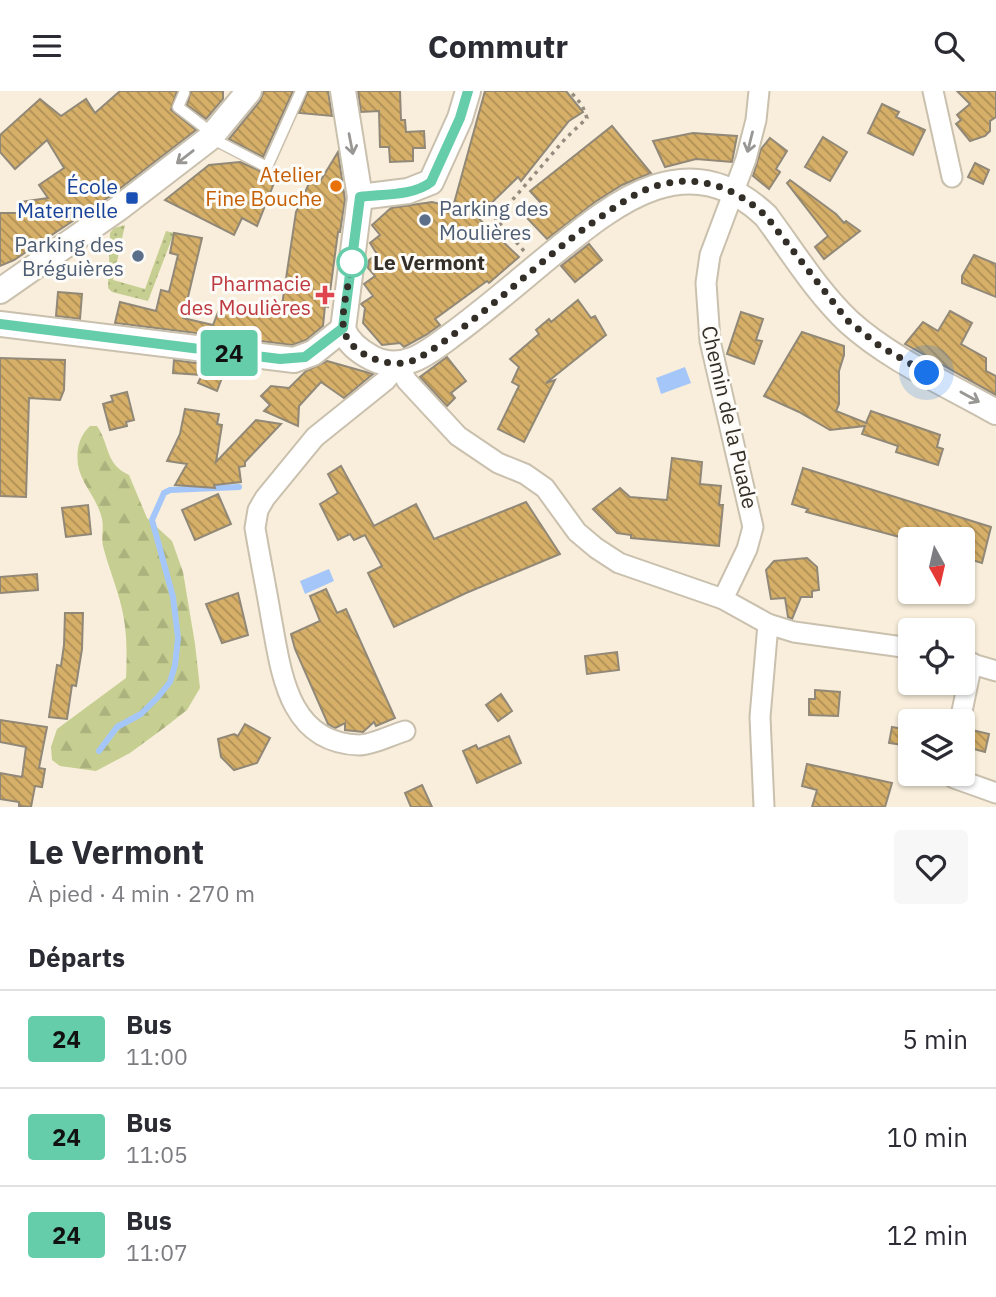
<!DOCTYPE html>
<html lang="fr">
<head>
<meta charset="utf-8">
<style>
  :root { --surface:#fff; --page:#f7f7f7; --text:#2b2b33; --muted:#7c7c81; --line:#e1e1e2 }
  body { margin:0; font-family:"IBM Plex Sans",sans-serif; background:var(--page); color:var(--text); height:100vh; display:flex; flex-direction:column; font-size:26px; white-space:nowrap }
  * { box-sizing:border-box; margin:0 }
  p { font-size:23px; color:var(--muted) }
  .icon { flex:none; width:38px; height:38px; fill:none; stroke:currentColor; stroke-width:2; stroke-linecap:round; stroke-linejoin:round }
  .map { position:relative; height:716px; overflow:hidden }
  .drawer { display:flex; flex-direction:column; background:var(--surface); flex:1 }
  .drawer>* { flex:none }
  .badge { padding:0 14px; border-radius:5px; font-size:24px; line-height:46px }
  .needle { width:46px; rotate:172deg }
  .fabs { position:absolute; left:898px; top:436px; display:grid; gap:14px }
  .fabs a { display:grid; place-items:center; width:77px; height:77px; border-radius:7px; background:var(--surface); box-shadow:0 2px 5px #0004; font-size:35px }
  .you { position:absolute; width:35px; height:35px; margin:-18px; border:5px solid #fff; border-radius:50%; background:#1a73e8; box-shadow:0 0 0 10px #1a73e833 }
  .map>.badge { position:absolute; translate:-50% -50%; box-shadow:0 0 0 4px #fff }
  h2 { padding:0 28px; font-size:26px; line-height:63px }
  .round { display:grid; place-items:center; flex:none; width:74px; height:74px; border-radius:7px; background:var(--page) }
  .headline { display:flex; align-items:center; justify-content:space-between; height:119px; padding:0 28px }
  h1 { font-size:33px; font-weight:700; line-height:52px }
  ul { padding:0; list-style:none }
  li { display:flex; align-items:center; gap:21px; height:98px; padding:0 28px; border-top:2px solid var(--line) }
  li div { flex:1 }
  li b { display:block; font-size:26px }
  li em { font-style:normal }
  li .badge { min-width:77px; font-weight:700; text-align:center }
  header { display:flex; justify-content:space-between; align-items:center; height:91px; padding:0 28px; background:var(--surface); font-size:32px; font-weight:700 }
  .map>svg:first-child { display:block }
  .grass { fill:url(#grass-dots) }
  .forest { fill:url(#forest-firs) }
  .water { fill:#a5c6f9 }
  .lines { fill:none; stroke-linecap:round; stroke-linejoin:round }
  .stream { stroke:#a5c6f9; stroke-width:6 }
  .building { fill:url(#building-back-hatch); stroke:#918877; stroke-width:2 }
  .service-casing { stroke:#cac0ae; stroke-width:13 }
  .minor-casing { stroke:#cac0ae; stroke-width:23 }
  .tertiary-casing { stroke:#cac0ae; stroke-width:28 }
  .path { stroke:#948d80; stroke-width:3.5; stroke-dasharray:3.5 5; stroke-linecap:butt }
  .service { stroke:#fff; stroke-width:10 }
  .minor { stroke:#fff; stroke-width:19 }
  .tertiary { stroke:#fff; stroke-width:24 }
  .oneway { stroke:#999794 }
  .line-casing { stroke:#fff; stroke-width:16 }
  .line { stroke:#66cdaa; stroke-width:10 }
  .walk { stroke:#332f28; stroke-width:7; stroke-dasharray:0 12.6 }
  .food-dot { fill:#e8710a; stroke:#fefcf8; stroke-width:2.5 }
  .transit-dot { fill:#1a4fb4; stroke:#fefcf8; stroke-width:2.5 }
  .service-dot { fill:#5c6f8a; stroke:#fefcf8; stroke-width:2.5 }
  .stop-dot { fill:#fff; stroke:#66cdaa; stroke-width:3.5 }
  .health-dot { fill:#e0444e; stroke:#fefcf8; stroke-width:2.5 }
  .labels { text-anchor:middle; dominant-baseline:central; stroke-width:6; stroke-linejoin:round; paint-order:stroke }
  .food-label { font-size:21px; fill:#c56008; stroke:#fefcf8; text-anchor:end }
  .transit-label { font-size:21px; fill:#164399; stroke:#fefcf8; text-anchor:end }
  .service-label { font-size:21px; fill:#4e5e75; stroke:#fefcf8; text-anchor:start }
  .stop-label { font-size:21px; font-weight:bold; fill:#332f28; stroke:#fefcf8; text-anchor:start }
  .health-label { font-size:21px; fill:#be3a42; stroke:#fefcf8; text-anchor:end }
  .street-label { font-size:21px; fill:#332f28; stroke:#fefcf8 }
</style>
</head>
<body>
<header><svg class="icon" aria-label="menu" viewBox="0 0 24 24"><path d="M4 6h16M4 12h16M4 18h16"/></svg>Commutr<svg class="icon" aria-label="search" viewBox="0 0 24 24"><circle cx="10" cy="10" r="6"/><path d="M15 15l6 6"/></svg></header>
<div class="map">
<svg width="996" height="716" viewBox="0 0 996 716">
  <defs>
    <pattern id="grass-dots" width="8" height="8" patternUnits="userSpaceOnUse" patternTransform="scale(1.75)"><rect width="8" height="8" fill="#c6cf91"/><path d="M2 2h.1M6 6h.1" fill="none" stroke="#abb27d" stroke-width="1.8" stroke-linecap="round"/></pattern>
    <pattern id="forest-firs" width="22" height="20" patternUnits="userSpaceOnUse" patternTransform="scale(1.75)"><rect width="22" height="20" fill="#c6cf91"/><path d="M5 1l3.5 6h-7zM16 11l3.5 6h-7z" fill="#abb27d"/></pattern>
    <pattern id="building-back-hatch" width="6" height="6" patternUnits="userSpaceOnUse" patternTransform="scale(1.75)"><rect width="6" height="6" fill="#d6af68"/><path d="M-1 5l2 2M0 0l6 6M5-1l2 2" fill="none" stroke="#ae8f56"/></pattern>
  </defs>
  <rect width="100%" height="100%" fill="#f8eedb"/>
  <polygon class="grass" points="125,134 113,189 145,198 166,140 174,142 148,210 112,201 108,197 110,142 114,137"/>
  <path class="forest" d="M90,335H97C110,354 105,373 129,384L147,427L172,450L183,481L195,553L200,597L187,619L164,637L130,662L96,680L60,675L52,669L51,656L57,638L126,587C127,568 127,547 124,528C120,503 109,479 103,455C101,446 104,437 102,428C98,408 81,393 78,374C76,359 79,345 90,335Z"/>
  <g class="water">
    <polygon points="685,276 691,292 661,303 656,287"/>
    <polygon points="329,478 334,490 305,503 300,490"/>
  </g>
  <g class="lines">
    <polyline class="stream" points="99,660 117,636 141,623 158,606 170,591 175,574 178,547 173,506 152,429 164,402 170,399 239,396"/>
  </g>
  <g class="building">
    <polygon points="120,0 177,0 171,19 196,39 109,106 14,169 0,175 0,122 18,122 21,111 48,107 39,94 64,77 47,49 15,78 0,61 0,44 40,8 61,25 86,8 95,22"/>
    <polygon points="191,0 223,0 223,8 206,28 187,14"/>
    <polygon points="264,0 293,0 263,66 229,48 260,10"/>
    <polygon points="308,0 328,0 332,25 299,22"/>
    <polygon points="358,0 400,0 401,29 405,29 406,41 424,40 425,57 413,57 413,70 390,71 389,56 380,56 379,20 361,21"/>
    <polygon points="485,0 566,0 583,21 569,30 521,90 518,86 477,126 519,166 489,192 487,190 435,228 440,234 426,244 404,256 400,252 382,254 363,232 365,217 361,213 373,205 364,193 375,185 368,177 369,169 377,163 370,152 380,144 372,134 391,117 432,111 453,116"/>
    <polygon points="957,0 996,0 996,26 990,30 990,40 985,45 970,50 956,33 961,29 957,24 970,13"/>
    <polygon points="882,13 899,21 896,26 925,39 913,64 868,42"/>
    <polygon points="612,35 651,82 622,94 595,111 547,148 527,127 541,112 530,100"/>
    <polygon points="693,42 737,45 732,71 696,68 665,76 653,50"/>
    <polygon points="823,46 847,61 830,90 805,76"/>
    <polygon points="770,47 787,60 776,78 780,81 769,98 753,85 761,58"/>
    <polygon points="338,61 345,109 340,141 338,141 328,216 325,215 323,235 306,249 292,254 115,232 120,211 156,220 161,199 169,201 178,164 170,162 174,142 202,147 183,227 213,234 222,211 281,221 296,121 311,88 321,89"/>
    <polygon points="240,71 276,87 257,135 242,127 234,144 165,109 209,74"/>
    <polygon points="975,72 989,79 983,93 968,86"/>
    <polygon points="790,89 836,123 844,132 846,130 860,140 824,168 815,156 828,145 787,92"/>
    <polygon points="589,153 602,169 575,191 561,175"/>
    <polygon points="974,164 996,173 996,206 962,192 962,185"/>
    <polygon points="58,201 82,203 80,228 56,225"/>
    <polygon points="578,209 591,227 595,225 606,244 546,292 555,289 524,351 498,338 519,295 512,291 519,276 510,268 539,243 536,239 549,228 551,231"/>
    <polygon points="950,220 972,232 961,253 986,267 986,280 996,285 996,304 905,253 923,231 938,240"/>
    <polygon points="741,221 763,228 756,249 762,250 754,273 727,263"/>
    <polygon points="802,241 844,255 844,264 839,280 839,313 836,320 866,332 871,320 940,344 937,356 943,358 938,374 896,361 898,355 862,343 865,335 830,339 799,321 764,305"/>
    <polygon points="447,266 466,290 451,302 455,307 447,315 420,286"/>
    <polygon points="0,267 65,269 64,299 60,309 29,307 26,406 0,405"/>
    <polygon points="174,269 218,275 216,281 223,284 217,300 198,292 202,284 173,282"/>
    <polygon points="327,270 373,283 344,307 321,291 299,315 298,335 264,320 270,314 261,305 271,295 289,297 306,280"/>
    <polygon points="127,301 134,329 126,331 127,335 110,339 103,313 113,310 111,305"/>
    <polygon points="185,318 219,323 217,333 222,334 216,371 256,329 281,333 245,371 245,375 239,376 241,391 214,394 215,397 175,394 187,373 167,370 180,343"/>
    <polygon points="672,367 702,371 700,393 721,395 719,414 723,414 719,455 631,447 631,444 617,442 593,418 620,397 630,406 667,409"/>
    <polygon points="341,375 374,435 416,413 434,448 526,411 560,463 466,502 394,536 368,482 382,475 365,444 354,449 350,443 338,449 320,413 338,402 328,383"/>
    <polygon points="803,377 991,436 982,472 962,466 962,448 907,448 806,421 808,418 792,413"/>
    <polygon points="218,403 231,433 195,449 182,419"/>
    <polygon points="88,414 91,443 66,446 62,417"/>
    <polygon points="807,467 817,476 819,499 812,500 812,506 801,506 792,528 788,526 785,507 771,508 766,479 774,470"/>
    <polygon points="37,483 38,499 0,502 0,486"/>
    <polygon points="326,498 337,522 346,518 395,627 376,635 374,631 363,641 345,639 345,632 335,637 328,633 295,558 291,543 320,530 310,505"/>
    <polygon points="238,502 248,544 222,552 206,513"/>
    <polygon points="65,522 83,522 82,558 76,595 72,594 67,628 49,626 57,574 61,575 64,554"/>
    <polygon points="617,561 619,579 587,583 585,565"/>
    <polygon points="815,599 840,601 838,625 809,624 809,608 815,608"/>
    <polygon points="501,603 512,620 498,630 486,614"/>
    <polygon points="0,629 47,636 39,677 45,678 42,696 35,695 31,716 19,715 19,711 0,708 0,682 22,686 26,656 0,651"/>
    <polygon points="245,633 270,647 257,672 234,679 221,666 218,648 234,643 238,645"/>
    <polygon points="892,636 910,639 910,655 889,652"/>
    <polygon points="972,639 989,643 985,661 967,656"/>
    <polygon points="509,645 521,672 477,692 463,660 476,654 478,658"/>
    <polygon points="807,673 892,692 885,716 812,716 817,699 802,695"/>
    <polygon points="422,694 432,716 411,716 405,702"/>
  </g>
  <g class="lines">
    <defs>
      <g id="service">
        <polyline points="184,2 178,16 213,43"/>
        <polyline points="211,47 267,76 301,0"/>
      </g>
      <g id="minor">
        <polyline points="933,0 952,86"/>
        <polyline points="723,508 747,458 753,436 710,250 706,192 710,164 746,68 756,29 759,0"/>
        <polyline points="962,570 996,580"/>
        <polyline points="960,630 972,572"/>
        <path d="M405,640C391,644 372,654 359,654C287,652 281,579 271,526C266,496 260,467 255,437L258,419L265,407L315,346L386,289L398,274L407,290L458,345L498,372L525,383L545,397L577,441L596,457L619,472L723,508L768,533L794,541L910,557"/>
        <polyline points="954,682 954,687 996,702"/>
        <polyline points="764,716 760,626 768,533"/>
      </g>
      <g id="tertiary">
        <path d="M343,0L360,106L343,238C348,252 359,260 372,267C403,283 429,261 453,243C487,218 519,190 552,163C618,109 689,52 766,125C792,160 817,201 849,231C891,269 947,293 996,321"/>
        <polyline points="360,106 408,100 431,91 460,27 468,0"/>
        <polyline points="0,200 119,117 210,47 249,0"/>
        <polyline points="0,233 294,269 313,262 343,238"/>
      </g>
    </defs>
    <use href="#service" class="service-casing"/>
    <use href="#minor" class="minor-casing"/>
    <use href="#tertiary" class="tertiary-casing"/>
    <polyline class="path" points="524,160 496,128 565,48 587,27 582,14 570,0"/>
    <use href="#service" class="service"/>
    <use href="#minor" class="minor"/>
    <use href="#tertiary" class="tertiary"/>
  </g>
  <defs><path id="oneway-shaft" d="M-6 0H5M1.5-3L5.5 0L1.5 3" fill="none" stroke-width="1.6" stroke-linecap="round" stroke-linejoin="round" transform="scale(1.75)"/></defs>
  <g class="oneway">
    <use href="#oneway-shaft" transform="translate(750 51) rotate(104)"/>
    <use href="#oneway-shaft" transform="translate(351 53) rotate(79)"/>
    <use href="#oneway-shaft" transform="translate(185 66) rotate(142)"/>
    <use href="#oneway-shaft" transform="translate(970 306) rotate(29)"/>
  </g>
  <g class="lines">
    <defs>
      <path id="line" d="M0,233L280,268L305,266L343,237L360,106C381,103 414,105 431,91L460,27L468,0"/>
    </defs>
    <use href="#line" class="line-casing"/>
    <use href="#line" class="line"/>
    <path class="walk" d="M352,171C350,190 340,221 344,239C350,265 392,279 414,269C430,262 444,250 458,240C507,204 550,161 599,127C618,114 637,100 659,94C700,83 736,97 766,125L847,229L881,256L927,282"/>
  </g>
  <circle class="food-dot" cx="336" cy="95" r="7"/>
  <rect class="transit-dot" x="125" y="100" width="14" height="14" rx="3.5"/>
  <g class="service-dot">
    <circle cx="425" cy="129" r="7"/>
    <circle cx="138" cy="165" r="7"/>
  </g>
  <circle class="stop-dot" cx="352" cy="171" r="14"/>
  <path class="health-dot" d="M321.5 193.5h7v7h7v7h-7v7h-7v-7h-7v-7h7z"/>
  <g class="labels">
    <g class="food-label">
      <text x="322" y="83">Atelier<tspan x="322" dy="24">Fine Bouche</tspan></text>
    </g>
    <g class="transit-label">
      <text x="118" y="95">École<tspan x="118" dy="24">Maternelle</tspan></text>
    </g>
    <g class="service-label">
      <text x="439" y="117">Parking des<tspan x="439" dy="24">Moulières</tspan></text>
      <text x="124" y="153" text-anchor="end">Parking des<tspan x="124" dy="24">Bréguières</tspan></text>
    </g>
    <g class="stop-label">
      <text x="373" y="171">Le Vermont</text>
    </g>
    <g class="health-label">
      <text x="311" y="192">Pharmacie<tspan x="311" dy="24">des Moulières</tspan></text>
    </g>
    <g class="street-label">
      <text transform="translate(730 326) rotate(77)">Chemin de la Puade</text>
    </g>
  </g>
</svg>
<div class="fabs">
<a><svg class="needle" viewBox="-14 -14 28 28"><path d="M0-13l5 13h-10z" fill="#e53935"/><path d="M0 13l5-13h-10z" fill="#7c7c81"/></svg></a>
<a><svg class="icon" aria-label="locate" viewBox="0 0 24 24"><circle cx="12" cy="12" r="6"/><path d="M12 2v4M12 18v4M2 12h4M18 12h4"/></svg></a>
<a><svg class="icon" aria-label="layers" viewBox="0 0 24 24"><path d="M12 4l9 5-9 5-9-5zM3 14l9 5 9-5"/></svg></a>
</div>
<div class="you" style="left:927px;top:282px"></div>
<b class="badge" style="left:229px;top:262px;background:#66cdaa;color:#111">24</b>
</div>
<section class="drawer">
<div class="headline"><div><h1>Le Vermont</h1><p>À pied · 4 min · 270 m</p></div><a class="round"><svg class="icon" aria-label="heart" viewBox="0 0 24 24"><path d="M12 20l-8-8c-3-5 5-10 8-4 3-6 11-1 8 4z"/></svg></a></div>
<h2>Départs</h2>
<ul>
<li><span class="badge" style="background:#66cdaa;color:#111">24</span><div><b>Bus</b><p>11:00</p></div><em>5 min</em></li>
<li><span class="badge" style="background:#66cdaa;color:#111">24</span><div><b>Bus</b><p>11:05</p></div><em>10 min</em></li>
<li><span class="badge" style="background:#66cdaa;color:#111">24</span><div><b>Bus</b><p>11:07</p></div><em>12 min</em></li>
</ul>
</section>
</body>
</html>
